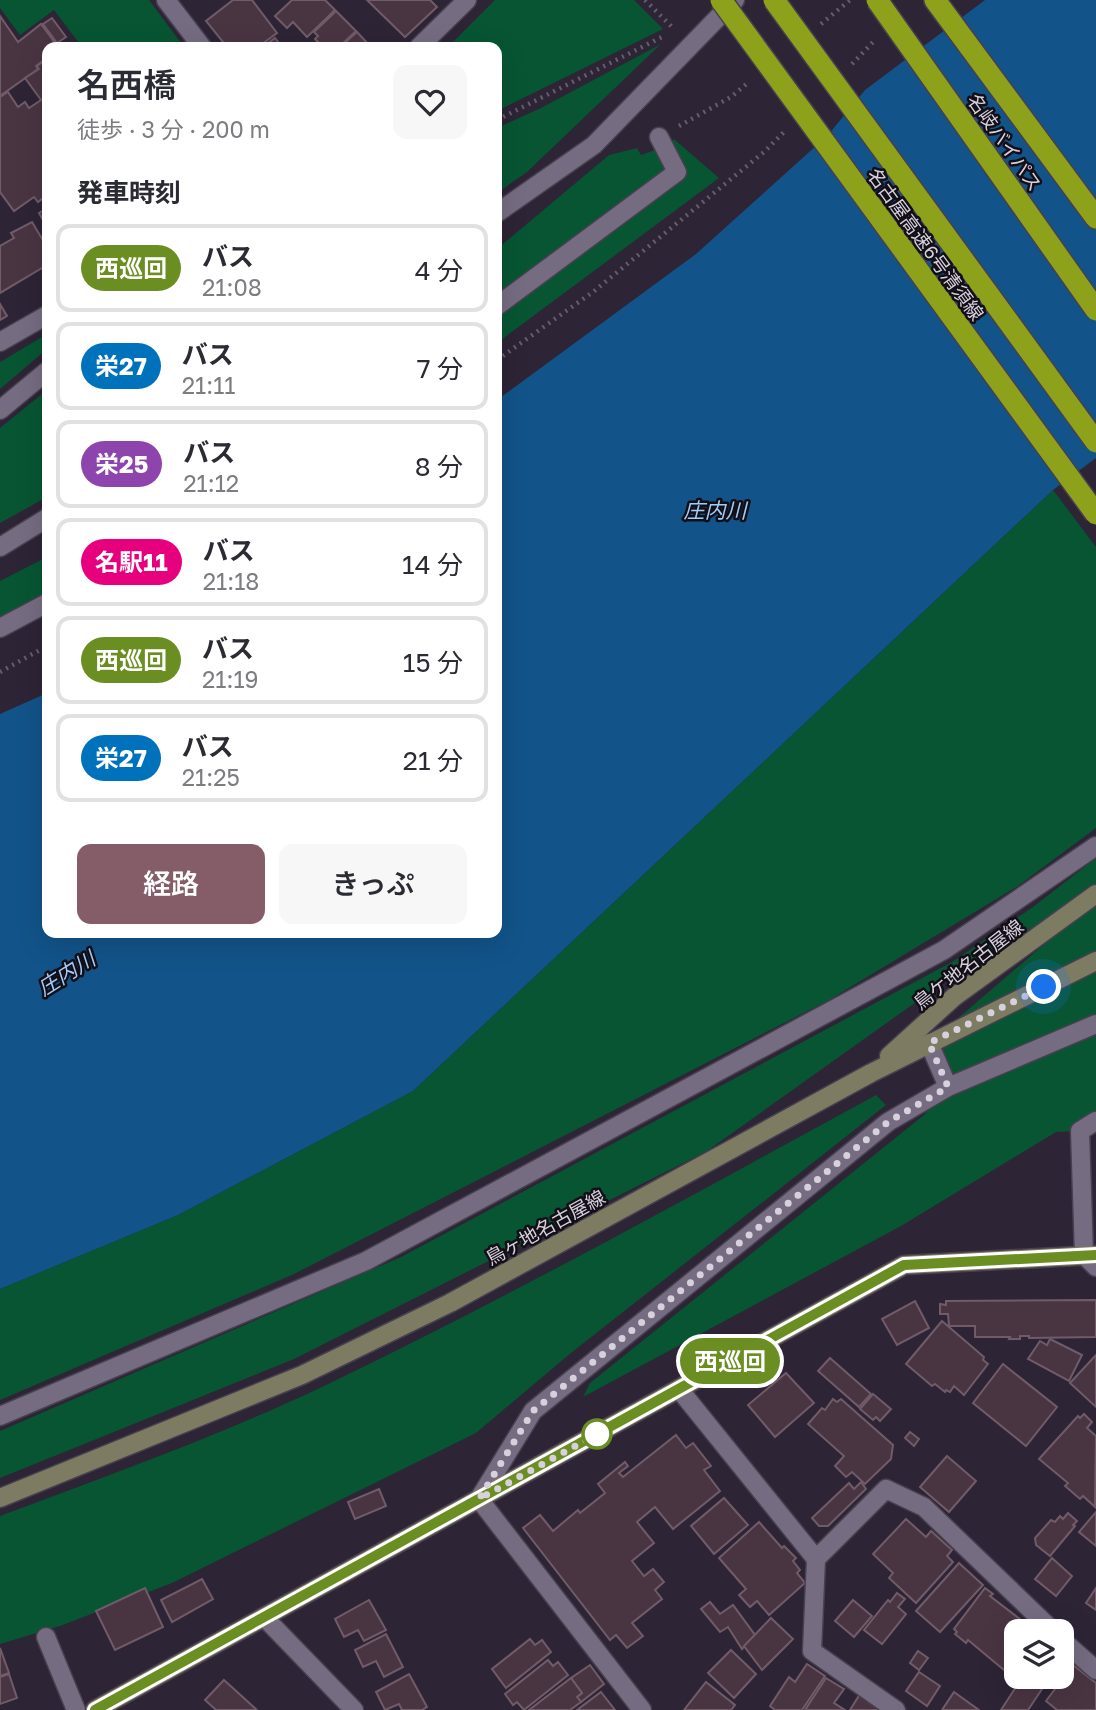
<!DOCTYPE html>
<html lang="ja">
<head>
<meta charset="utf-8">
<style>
  :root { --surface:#fff; --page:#f7f7f7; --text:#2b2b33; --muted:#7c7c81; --line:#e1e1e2; --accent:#855d69 }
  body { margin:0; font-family:"Golos Text","Noto Sans JP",sans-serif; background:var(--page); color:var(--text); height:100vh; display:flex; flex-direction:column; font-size:26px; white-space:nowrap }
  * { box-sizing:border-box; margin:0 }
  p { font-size:23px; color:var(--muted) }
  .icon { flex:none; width:38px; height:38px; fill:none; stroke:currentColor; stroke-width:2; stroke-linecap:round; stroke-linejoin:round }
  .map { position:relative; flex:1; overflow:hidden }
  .side { position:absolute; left:42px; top:42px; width:460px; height:896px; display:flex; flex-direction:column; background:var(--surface); border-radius:14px; box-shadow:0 7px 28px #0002 }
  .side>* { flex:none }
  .badge { padding:0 14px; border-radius:23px; font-size:24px; line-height:46px }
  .controls { position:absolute; left:1004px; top:1619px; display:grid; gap:14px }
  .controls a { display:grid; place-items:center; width:70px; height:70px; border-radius:14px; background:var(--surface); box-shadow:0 7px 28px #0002; font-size:35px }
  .you { position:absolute; width:35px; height:35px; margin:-18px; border:5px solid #fff; border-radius:50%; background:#1a73e8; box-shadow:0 0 0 10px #1a73e833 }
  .map>.badge { position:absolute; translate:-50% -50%; box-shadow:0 0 0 4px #fff }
  h2 { padding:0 35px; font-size:26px; line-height:63px }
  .round { display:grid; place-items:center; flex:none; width:74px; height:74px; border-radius:14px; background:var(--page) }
  .summary { display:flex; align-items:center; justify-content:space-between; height:119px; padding:0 35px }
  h1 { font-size:33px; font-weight:600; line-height:52px }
  .button { display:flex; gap:14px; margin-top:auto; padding:14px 35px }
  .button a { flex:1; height:80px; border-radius:14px; background:var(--accent); color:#fff; font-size:28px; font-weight:600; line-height:80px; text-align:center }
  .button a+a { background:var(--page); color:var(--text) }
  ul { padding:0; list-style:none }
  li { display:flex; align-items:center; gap:21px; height:88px; margin:0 14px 10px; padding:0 21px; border:4px solid var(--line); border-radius:14px }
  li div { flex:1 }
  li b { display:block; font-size:26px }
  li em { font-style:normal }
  li .badge { min-width:77px; font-weight:700; text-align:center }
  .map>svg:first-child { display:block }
  .green { fill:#075533 }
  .water { fill:#125389 }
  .building { fill:#493542; stroke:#715b69; stroke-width:2 }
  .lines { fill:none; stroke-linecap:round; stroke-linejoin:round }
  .lane-casing { stroke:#47404f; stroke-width:21 }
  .street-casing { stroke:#47404f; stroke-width:21 }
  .secondary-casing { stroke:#47404f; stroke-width:21 }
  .highway-casing { stroke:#47404f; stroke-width:24 }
  .path { stroke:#655d6e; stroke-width:4.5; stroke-dasharray:2 5; stroke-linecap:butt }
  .lane { stroke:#766c82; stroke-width:18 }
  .street { stroke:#766c82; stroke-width:18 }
  .secondary { stroke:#7d7c63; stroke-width:18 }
  .highway { stroke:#8da21a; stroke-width:21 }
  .highway-bridge-casing { stroke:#47404f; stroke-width:24; stroke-linecap:butt }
  .highway-bridge { stroke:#8da21a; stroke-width:21 }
  .line-casing { stroke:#fff; stroke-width:16 }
  .line { stroke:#6b8e23; stroke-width:10 }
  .walk { stroke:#d7d1de; stroke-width:7; stroke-dasharray:0 12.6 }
  .stop-dot { fill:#fff; stroke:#6b8e23; stroke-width:3.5 }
  .labels { text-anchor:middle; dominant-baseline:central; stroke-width:5; stroke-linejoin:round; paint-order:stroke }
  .street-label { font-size:19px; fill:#d7d1de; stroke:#130f17 }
  .water-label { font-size:21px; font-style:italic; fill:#9ecdfc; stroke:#130f17 }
</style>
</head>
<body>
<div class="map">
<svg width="1096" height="1710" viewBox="0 0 1096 1710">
  <rect width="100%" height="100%" fill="#2d2436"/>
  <g class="green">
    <polygon points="0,0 149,0 184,47 82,47 54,10 20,35 0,8"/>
    <polygon points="495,0 634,0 663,29 497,111 497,47 448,47"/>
    <polygon points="661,44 527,172 497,193 497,128 541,108"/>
    <polygon points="674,139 719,178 497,343 497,312 683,174 668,146"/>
    <polygon points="637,148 641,155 658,149 668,172 497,300 497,249 609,155"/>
    <polygon points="47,334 47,349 0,389 0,362"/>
    <polygon points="47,390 47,497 0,523 0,428"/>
    <polygon points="1053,490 1096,547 1096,828 1018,886 829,1000 294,1274 0,1400 0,1289 178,1215 413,1091"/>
    <polygon points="47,557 47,595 0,619 0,581"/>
    <polygon points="1096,858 1096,889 961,970 707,1151 294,1359 0,1478 0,1431 401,1257 952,962 1033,907"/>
    <polygon points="1096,900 1096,1121 1080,1131 1056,1132 901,1226 583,1397 590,1383 924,1115 948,1087 929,1043"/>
    <path d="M876,1095L886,1105L571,1353L476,1433L172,1583L60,1626L0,1644V1516C109,1475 219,1436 324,1386C511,1296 693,1195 876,1095Z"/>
  </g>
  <polygon class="water" points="985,0 1096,0 1096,458 1053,490 413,1091 178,1215 0,1289 0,714 47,693 47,933 497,933 497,400 696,254 828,135 865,90"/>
  <g class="building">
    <polygon points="233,0 252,0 277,33 258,47 227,47 206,21"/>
    <polygon points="292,0 325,0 335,10 307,37 293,22 287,28 275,16"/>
    <polygon points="367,0 430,0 437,7 405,37"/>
    <polygon points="336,11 356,31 339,47 323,47 315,39 318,36 314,32"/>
    <polygon points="0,16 18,42 41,24 58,47 47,47 47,58 36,66 38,69 0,96"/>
    <polygon points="52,18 66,37 57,43 43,24"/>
    <polygon points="357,32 371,47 340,47"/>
    <polygon points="275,38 282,47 263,47"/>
    <polygon points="45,60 47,63 47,195 38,202 34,197 14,211 0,192 0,97 8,92 18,107 25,102 29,108 41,100 25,78 39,69 37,66"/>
    <polygon points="47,208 47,227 39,213"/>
    <polygon points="32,222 47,247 47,265 0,293 0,246 14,238 11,233"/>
    <polygon points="0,304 7,316 0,320"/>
    <polygon points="1096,1300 1096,1337 1029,1338 1029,1336 1020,1336 1020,1339 1009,1339 1010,1337 975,1337 975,1326 949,1326 948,1314 940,1314 940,1304 946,1305 946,1301"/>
    <polygon points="915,1301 929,1328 897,1345 882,1319"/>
    <polygon points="942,1321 984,1357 983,1360 988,1364 964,1395 954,1386 950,1392 946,1390 945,1392 935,1384 932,1386 906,1364"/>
    <polygon points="1050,1339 1082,1355 1069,1381 1028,1359 1040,1341 1047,1345"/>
    <polygon points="1096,1355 1096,1407 1070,1383"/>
    <polygon points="830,1358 871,1394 859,1407 818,1371"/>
    <polygon points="1003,1364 1057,1407 1026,1446 973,1403"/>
    <polygon points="786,1373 814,1403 775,1437 748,1405"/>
    <polygon points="873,1394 891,1409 880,1421 876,1417 873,1420 860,1409"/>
    <polygon points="833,1399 837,1402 841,1399 893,1445 891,1459 865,1484 852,1472 846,1477 835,1466 844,1456 808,1424 822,1408 825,1410"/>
    <polygon points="1084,1414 1092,1422 1087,1428 1096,1436 1095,1507 1083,1496 1080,1499 1065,1486 1068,1483 1039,1459 1078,1416 1080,1418"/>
    <polygon points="910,1432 919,1439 914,1446 905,1438"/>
    <polygon points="676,1435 686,1448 693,1443 711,1466 704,1470 720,1491 673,1529 655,1507 637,1522 654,1543 632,1561 644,1576 653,1569 664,1582 655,1590 662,1599 632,1623 643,1636 627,1648 616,1635 610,1640 523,1528 540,1515 553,1531 578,1510 580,1513 605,1493 598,1484 625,1462 628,1466 619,1473 623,1477"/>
    <polygon points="947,1456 976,1481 949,1512 920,1487"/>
    <polygon points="861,1482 866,1489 828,1526 819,1526 812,1518 849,1483 854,1489"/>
    <polygon points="379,1489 386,1506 355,1519 348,1502"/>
    <polygon points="724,1498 748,1525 714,1554 691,1526"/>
    <polygon points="1096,1512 1096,1546 1079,1532"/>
    <polygon points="1068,1513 1077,1521 1073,1525 1075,1526 1050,1556 1036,1545 1035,1538 1051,1520 1055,1522 1060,1516 1063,1519"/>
    <polygon points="906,1519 926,1537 931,1531 952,1550 947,1556 953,1562 916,1603 889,1578 893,1573 873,1554"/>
    <polygon points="759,1522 782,1548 784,1546 796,1558 793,1561 800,1570 797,1573 805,1583 769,1615 757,1601 750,1607 739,1595 746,1589 719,1558"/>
    <polygon points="1052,1558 1072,1576 1056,1596 1035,1579"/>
    <polygon points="959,1563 983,1585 940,1632 916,1611"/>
    <polygon points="202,1579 213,1599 172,1622 161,1600"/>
    <polygon points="145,1588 163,1627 115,1650 96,1611"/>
    <polygon points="985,1588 993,1594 990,1596 1034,1630 1017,1631 1017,1653 1004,1670 968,1640 966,1643 955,1634 957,1632 954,1629"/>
    <polygon points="1096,1588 1096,1610 1086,1603"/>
    <polygon points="897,1593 905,1599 898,1607 906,1614 882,1644 864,1630 888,1600 890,1602"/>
    <polygon points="369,1600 386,1630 364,1641 358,1630 344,1637 335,1619"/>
    <polygon points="853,1600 872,1616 854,1637 835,1621"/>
    <polygon points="710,1602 720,1614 733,1605 755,1635 742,1649 728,1627 720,1632 701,1609"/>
    <polygon points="771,1618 793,1639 762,1670 744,1646"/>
    <polygon points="386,1634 403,1667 384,1677 376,1661 363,1667 355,1650"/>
    <polygon points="530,1639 535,1645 542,1640 551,1652 506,1688 492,1669"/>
    <polygon points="0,1648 9,1673 0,1676"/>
    <polygon points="731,1650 756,1674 734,1698 708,1673"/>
    <polygon points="918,1651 928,1658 919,1670 910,1663"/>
    <polygon points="1017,1655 1017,1669 1010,1664"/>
    <polygon points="548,1660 553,1666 558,1662 568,1675 524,1710 517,1702 513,1705 505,1694"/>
    <polygon points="807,1664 825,1676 802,1710 775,1710 770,1706 789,1677 795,1682"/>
    <polygon points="590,1665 604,1684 581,1702 577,1697 582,1693 571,1678"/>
    <polygon points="1073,1665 1096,1683 1096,1710 1057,1710 1046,1701"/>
    <polygon points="919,1672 940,1686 927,1706 906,1691"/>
    <polygon points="9,1674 17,1698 0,1704 0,1677"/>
    <polygon points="409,1674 427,1707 422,1710 402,1710 399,1704 385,1710 376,1692"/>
    <polygon points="1023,1676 1042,1689 1028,1710 1001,1710"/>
    <polygon points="1028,1676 1050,1676 1042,1687"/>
    <polygon points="571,1678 582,1693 577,1697 581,1702 570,1710 529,1710"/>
    <polygon points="826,1678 844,1689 834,1703 845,1710 805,1710"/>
    <polygon points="224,1680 257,1710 216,1710 205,1700"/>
    <polygon points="706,1682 735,1705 731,1710 684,1710"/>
    <polygon points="601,1692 615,1710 577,1710"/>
    <polygon points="954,1692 979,1710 942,1710"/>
    <polygon points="860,1694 884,1710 850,1710"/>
  </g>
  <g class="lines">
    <defs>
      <g id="lane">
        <polyline points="0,1416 366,1261 944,950 1096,846"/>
        <polyline points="816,1559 812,1651 896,1710"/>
      </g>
      <g id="street">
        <polyline points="166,0 202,47"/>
        <polyline points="419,47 467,0"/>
        <polyline points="497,213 594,145 735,0"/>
        <polyline points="497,306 677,172 659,137"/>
        <polyline points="0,342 47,315"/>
        <polyline points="0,410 47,371"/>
        <polyline points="0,547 47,518"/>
        <polyline points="0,628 47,603"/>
        <polyline points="929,1043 948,1087"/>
        <polyline points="1096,1121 1080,1131 1084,1255 1096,1267"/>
        <polyline points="679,1389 816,1559 886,1489 924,1507 1053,1631"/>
        <polyline points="264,1617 354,1710"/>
        <polyline points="46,1637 76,1710"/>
        <polyline points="1062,1640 1096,1670"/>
        <polyline points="642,1710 479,1499 533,1411 888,1122 948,1087 1096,1024"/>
      </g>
      <g id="secondary">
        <polyline points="889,1056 954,997 1096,894"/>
        <polyline points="0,1498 302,1375 450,1303 871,1073 1096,961"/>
        <polyline points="95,1710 904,1265 1096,1255"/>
      </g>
      <polyline id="highway" points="935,0 1096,218"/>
    </defs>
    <use href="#lane" class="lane-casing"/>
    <use href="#street" class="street-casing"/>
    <use href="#secondary" class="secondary-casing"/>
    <use href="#highway" class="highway-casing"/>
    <g class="path">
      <polyline points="645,0 674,29"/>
      <polyline points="821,24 850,0"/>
      <polyline points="852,64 875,40"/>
      <polyline points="497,120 662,37"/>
      <polyline points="679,126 731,97 749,82"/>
      <polyline points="497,360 593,292 764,152 786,130"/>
      <polyline points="0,672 47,646"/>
    </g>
    <use href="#lane" class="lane"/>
    <use href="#street" class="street"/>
    <use href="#secondary" class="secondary"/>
    <use href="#highway" class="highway"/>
    <defs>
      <g id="highway-bridge">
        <polyline points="721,0 1096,514"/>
        <polyline points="774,0 1096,442"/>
        <polyline points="877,0 1096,310"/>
      </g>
    </defs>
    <use href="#highway-bridge" class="highway-bridge-casing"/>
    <use href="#highway-bridge" class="highway-bridge"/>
  </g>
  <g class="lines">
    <defs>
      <polyline id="line" points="95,1710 904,1265 1096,1255"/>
    </defs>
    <use href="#line" class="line-casing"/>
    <use href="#line" class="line"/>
    <polyline class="walk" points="597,1434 479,1499 533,1411 888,1122 948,1087 929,1043 1044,987"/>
  </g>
  <circle class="stop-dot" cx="597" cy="1434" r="14"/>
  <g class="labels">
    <g class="street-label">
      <text transform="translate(1005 142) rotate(55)">名岐バイパス</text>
      <text transform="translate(926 244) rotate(54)">名古屋高速6号清須線</text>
      <text transform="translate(968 964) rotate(-38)">鳥ケ地名古屋線</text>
      <text transform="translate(545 1227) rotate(-29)">鳥ヶ地名古屋線</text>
    </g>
    <g class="water-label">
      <text x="715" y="510">庄内川</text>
      <text transform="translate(66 973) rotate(-32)">庄内川</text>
    </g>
  </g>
</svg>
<div class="controls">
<a><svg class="icon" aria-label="layers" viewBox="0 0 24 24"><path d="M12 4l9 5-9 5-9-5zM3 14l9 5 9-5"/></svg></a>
</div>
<div class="you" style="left:1044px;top:987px"></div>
<b class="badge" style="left:730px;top:1361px;background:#6b8e23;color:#fff">西巡回</b>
<section class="side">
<div class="summary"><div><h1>名西橋</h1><p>徒歩 · 3 分 · 200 m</p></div><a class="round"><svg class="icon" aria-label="heart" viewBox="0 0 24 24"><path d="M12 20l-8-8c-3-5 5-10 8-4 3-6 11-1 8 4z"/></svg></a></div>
<h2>発車時刻</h2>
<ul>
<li><span class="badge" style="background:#6b8e23;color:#fff">西巡回</span><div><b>バス</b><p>21:08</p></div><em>4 分</em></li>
<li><span class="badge" style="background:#0072bc;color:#fff">栄27</span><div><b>バス</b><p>21:11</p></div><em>7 分</em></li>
<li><span class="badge" style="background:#8e44ad;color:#fff">栄25</span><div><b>バス</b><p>21:12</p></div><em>8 分</em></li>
<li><span class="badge" style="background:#e6007e;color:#fff">名駅11</span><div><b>バス</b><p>21:18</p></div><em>14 分</em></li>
<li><span class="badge" style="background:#6b8e23;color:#fff">西巡回</span><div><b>バス</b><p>21:19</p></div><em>15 分</em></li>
<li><span class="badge" style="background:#0072bc;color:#fff">栄27</span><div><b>バス</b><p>21:25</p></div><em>21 分</em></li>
</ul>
<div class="button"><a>経路</a><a>きっぷ</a></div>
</section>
</div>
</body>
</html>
